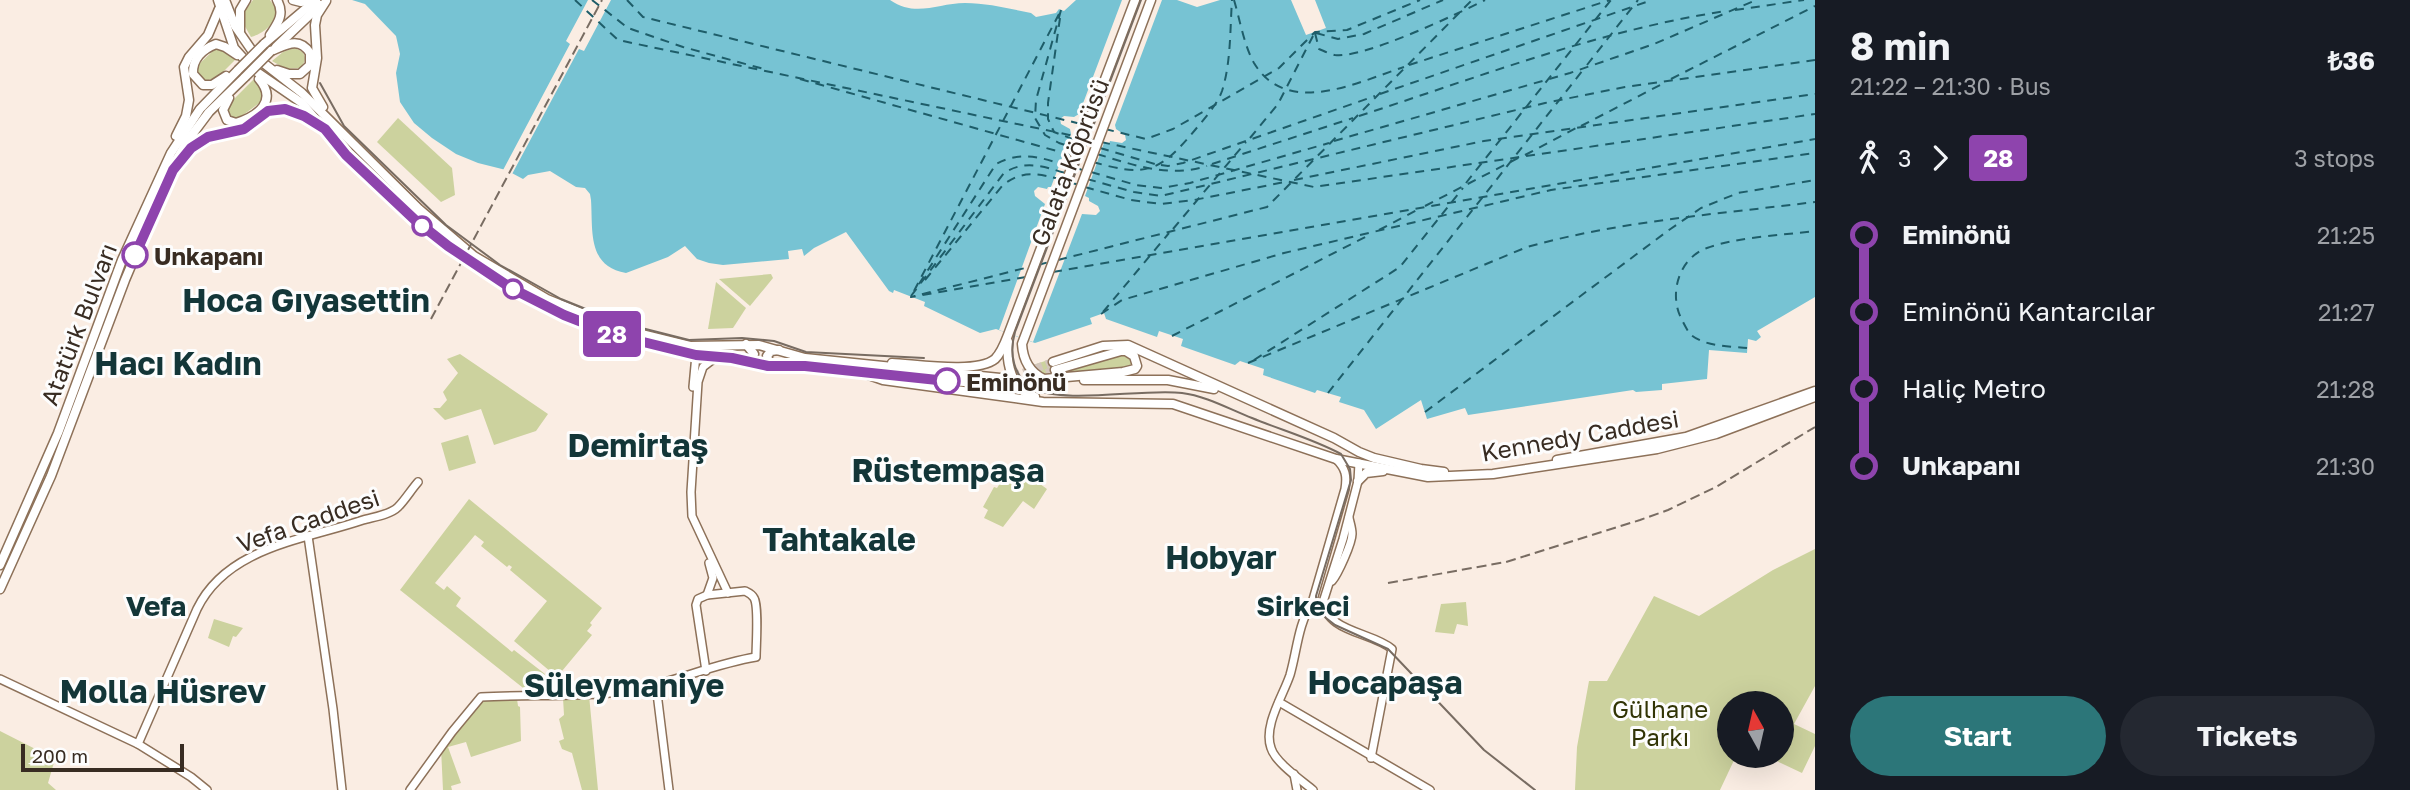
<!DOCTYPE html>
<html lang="en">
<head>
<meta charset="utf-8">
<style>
  :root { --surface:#171b24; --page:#242831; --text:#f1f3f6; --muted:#9ea1a6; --accent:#2c7679 }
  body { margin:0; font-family:"Golos Text",sans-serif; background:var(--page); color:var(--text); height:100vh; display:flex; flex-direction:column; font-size:26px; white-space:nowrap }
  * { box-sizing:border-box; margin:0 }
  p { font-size:23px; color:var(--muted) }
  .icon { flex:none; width:38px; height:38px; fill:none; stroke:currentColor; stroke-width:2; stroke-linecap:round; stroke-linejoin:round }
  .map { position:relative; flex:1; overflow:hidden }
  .drawer { display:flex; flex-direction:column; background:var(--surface); width:595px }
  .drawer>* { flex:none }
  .badge { padding:0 14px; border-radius:5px; font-size:24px; line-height:46px }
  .needle { width:46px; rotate:352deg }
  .fabs { position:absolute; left:1717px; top:691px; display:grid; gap:14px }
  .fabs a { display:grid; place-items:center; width:77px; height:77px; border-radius:50%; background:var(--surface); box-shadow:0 7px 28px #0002; font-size:35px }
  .scale { position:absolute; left:21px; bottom:18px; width:163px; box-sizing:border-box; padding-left:7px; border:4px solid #382c22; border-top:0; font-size:19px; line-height:24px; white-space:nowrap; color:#382c22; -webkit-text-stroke:5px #fdfdfd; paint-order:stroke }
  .map>.badge { position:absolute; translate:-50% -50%; box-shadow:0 0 0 4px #fff }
  .legs { display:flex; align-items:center; gap:10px; height:77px; padding:0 35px; font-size:23px }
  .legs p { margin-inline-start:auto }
  .overview { display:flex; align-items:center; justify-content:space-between; height:119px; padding:0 35px }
  h1 { font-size:38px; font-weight:700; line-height:52px }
  .button { display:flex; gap:14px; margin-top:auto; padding:14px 35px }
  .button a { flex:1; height:80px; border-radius:42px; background:var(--accent); color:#fff; font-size:28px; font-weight:700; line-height:80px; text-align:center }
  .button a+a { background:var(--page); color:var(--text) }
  ul { padding:0 35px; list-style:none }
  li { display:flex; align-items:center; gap:24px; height:77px; font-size:26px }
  li i { display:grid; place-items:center; width:10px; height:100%; margin:0 9px; background:currentColor }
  li i::after { content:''; width:18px; height:18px; margin:-9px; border:5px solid; border-radius:50%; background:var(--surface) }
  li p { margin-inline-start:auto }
  li:first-child i { background:linear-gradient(#0000 50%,currentColor 0) }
  li:last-child i { background:linear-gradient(currentColor 50%,#0000 0) }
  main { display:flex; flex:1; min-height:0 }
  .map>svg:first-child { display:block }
  .green { fill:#ccd29e }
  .water { fill:#77c3d3 }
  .pier { fill:#faede3 }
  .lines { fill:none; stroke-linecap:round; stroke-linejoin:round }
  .ferry { stroke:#1e5d69; stroke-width:2; stroke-dasharray:9 7; stroke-linecap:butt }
  .primary-tunnel { stroke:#d3c6bc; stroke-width:8; stroke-dasharray:8 4; stroke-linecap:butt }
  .secondary-casing { stroke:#8d7159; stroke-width:10 }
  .primary-casing { stroke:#8d7159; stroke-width:11 }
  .secondary { stroke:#fff; stroke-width:7 }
  .primary { stroke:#fff; stroke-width:8 }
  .tram { stroke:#786c62; stroke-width:2 }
  .rail { stroke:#786c62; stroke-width:2; stroke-dasharray:10 5; stroke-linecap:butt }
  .primary-bridge-casing { stroke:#8d7159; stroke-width:11; stroke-linecap:butt }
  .primary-bridge { stroke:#fff; stroke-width:8 }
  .line-1-casing { stroke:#fff; stroke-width:16 }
  .line-1 { stroke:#8e44ad; stroke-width:10 }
  .stop-1-dot { fill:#fff; stroke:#8e44ad; stroke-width:3.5 }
  .labels { text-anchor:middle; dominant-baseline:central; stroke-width:6; stroke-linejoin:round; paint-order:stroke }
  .street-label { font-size:24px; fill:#382c22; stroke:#fdfdfd }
  .stop-label { font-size:24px; font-weight:bold; fill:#382c22; stroke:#fdfdfd; text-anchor:start }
  .park-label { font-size:24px; fill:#313405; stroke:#fdfdfd }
  .quarter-label { font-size:28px; font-weight:bold; fill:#133638; stroke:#fdfdfd }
  .district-label { font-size:32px; font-weight:bold; fill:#133638; stroke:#fdfdfd }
</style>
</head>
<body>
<main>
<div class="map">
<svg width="1815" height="790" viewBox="0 0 1815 790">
  <rect width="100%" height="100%" fill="#faede3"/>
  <g class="green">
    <path d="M270,0L275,7C278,22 265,33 251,37L243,23L244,12L253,0Z"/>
    <path d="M294,48C306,51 308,60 300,68L286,69L272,61L283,52Z"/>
    <polygon points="215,49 223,50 235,60 219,76 206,81 197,73 197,66"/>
    <polygon points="254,79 264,90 262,101 239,118 231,119 227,111 232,101"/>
    <polygon points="398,118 452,168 455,195 441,202 377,142"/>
    <polygon points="771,274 773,278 750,306 719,279"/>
    <polygon points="716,282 746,308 733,328 708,329"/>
    <polygon points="460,354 548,414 536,431 494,445 481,409 445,420 433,408 440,408 447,400 443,392 458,373 447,359"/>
    <polygon points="1125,355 1131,356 1134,363 1123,368 1048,375 1039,372 1033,365 1051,359 1056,373 1112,356"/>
    <polygon points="468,435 476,463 449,471 441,443"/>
    <polygon points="1012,464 1047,489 1034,509 1023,501 1003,527 984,518 988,510 983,507 994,487 997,488"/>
    <polygon points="469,499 602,608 590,623 592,625 587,631 592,635 557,677 514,641 547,601 510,570 512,567 509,565 507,567 481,546 484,542 475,535 435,583 444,590 447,586 461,598 456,606 512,652 514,650 545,674 532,691 527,691 400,590"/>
    <polygon points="1815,549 1815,686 1794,724 1815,734 1815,746 1802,773 1766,756 1782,756 1782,704 1729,704 1729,756 1736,756 1720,790 1575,790 1577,747 1589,681 1607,681 1654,596 1699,616 1773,570"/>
    <polygon points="1466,602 1468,626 1457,624 1454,634 1435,632 1441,604"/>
    <polygon points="214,619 243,628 236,637 233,636 229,647 208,638"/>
    <polygon points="589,695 598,790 582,790 572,753 562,749 559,741 564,739 559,719 564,715 563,698"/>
    <polygon points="517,699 518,706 520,707 521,741 471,757 466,742 448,747 461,783 451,786 452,790 443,790 441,748 479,701"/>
    <polygon points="0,731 55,759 48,783 56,790 0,790"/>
  </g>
  <path class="water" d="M352,0H890C916,18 938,3 965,3C988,3 1010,9 1031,13L1036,17L1056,13L1059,9L1064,11L1076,0H1177L1197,7L1220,0H1291L1306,35L1326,28L1315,0H1815V297L1757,331L1761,337L1756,341L1748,339L1747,353L1709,350L1707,379L1662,384V390L1636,392L1633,390L1468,415L1465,408L1427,419L1421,400L1376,429L1364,410L1339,402L1341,397L1317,390L1315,393L1263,375L1264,369L1240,361L1235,365L1181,346L1183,339L1159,331L1157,337L1106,319L1104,313L1090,318L1092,324L1035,343L996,329L980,333L924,306L925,302L894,290L893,293L889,291L846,232L814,248L804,256L802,249L788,251L789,259L723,265L709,263L697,259L685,246L668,257L626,273C587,266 593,231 591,200L590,194L585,188L576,187L550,171L528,175L523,179L506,170L478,163L456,154L432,138L414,123L400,102L396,73L400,54L396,36L365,4Z"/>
  <g class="pier">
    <polygon points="588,0 611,0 584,51 579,49 511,176 502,172 570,44 566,41"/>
    <polygon points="1122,0 1162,0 1115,125 1116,129 1125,135 1126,140 1122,143 1110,141 1109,144 1104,143 1085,196 1089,198 1089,201 1098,206 1100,211 1096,215 1082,214 1033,342 999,330 1045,204 1035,196 1034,191 1038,187 1047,189 1048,187 1051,187 1071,134 1070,129 1061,124 1060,119 1064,116 1074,117 1079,114"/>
  </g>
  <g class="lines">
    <g class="ferry">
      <polyline points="575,0 618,40 1079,137"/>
      <polyline points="592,0 628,28 683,47 764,69"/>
      <polyline points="627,0 643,17 1085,125"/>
      <path d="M1234,0C1240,20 1244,45 1254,63C1287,118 1358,82 1404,67"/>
      <polyline points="1061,10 1036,100 1035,118 1045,135 1059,143 1074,148"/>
      <polyline points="1735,10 1804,0"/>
      <polyline points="1060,18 1048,103 1048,119 1054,132 1078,141"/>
      <path d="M1315,33L1319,49C1324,51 1330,54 1335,55C1363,59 1457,14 1485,0"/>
      <polyline points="1316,33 1338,39 1364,34 1443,0"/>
      <polyline points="1409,65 1610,0"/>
      <polyline points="1587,65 1638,0"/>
      <polyline points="800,79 1071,155"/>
      <polyline points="1671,79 1815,6"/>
      <polyline points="1380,94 1652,0"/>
      <path d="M1359,116C1479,77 1600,30 1726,11"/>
      <polyline points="1581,126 1666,82"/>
      <polyline points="1105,129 1146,139 1173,129 1279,68 1315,32 1347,30 1420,0"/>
      <polyline points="1084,138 1096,141"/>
      <polyline points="1250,138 1278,104 1313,36"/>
      <polyline points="1334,141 1570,73 1654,44 1756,0"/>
      <polyline points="1101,142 1314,187 1815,114"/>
      <polyline points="1100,148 1155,164"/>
      <path d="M1097,154C1134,165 1168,178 1207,166"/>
      <polyline points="1525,155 1576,128"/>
      <path d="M1093,162C1146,177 1159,173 1195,130C1204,119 1217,105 1222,91C1231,63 1230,29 1232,0"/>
      <polyline points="1212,164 1353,118"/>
      <polyline points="1161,165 1168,166 1183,163 1375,96"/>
      <polyline points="1074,167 1085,171"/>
      <polyline points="1091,172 1136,185 1161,188 1190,183 1329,143"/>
      <polyline points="1087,179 1134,192 1161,196 1545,103 1625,87 1815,60"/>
      <polyline points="1294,180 1484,141 1815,94"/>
      <polyline points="1068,182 1080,185"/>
      <polyline points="1466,183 1611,0"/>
      <polyline points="1085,187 1131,200 1161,204 1194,200 1285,182"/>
      <polyline points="1425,206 1520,157"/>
      <polyline points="1173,229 1246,142"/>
      <polyline points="1379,230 1417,210"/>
      <polyline points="1058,260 1267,207 1472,0"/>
      <polyline points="1038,265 1049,262"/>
      <polyline points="1053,272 1815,139"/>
      <polyline points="1026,277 911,297 1029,267"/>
      <path d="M925,280L1003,185C1023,169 1040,174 1063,180"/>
      <path d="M919,284L996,164C1022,150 1042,158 1068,166"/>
      <polyline points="914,291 1059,14"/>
      <path d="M911,296L1004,173C1024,160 1043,166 1065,173"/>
      <polyline points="1103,312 1169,233"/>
      <polyline points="1101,314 1122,300 1284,253 1551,190 1815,153"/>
      <polyline points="1172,336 1371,234"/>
      <path d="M1747,348C1729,346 1705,347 1690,334C1687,330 1684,324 1682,320C1668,294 1679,258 1707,248C1737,237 1783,235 1815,231"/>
      <polyline points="1254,360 1400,267 1463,188"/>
      <path d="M1248,363L1527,247C1620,221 1719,214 1815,202"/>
      <polyline points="1328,393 1583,70"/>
      <polyline points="1425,412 1669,230 1701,208 1738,193 1815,180"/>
    </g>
    <g class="primary-tunnel">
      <polyline points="1000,378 1020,374 1053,362"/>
      <polyline points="1000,385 1018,383 1055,370"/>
    </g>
    <defs>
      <g id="secondary">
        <polyline points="716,357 703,367 698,382 691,492 692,516 728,593"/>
        <polyline points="693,387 696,355"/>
        <path d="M1359,463L1358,481L1343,539L1324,599C1323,632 1373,632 1392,649L1371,758"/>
        <polyline points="308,536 333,709 342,790"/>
        <path d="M1332,581C1338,574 1352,543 1352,534C1352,528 1350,523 1349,518"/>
        <polyline points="707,595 713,578 709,563"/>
        <polyline points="0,679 138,744 191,777 207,790"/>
        <polyline points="656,685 669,790"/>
        <polyline points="1279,702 1430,790"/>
        <path d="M138,744L197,609C227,547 304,540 363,520C373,517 390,515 398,507C405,500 411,490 418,482"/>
        <polyline points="1294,774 1297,790"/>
        <path d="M410,790L452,732L481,697C529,694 579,698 626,691C671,684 712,664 756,657C756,646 759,606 754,598C752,594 749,593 745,591L707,595L698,599L696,605L706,671"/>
        <path d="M1313,790C1301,780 1275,762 1271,748C1263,726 1283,696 1290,675C1297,651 1298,624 1312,603L1345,489C1347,476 1346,469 1336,459"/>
      </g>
      <g id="primary">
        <polyline points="218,0 234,48 254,70 302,103 346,155 423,227 467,260 527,297 594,328 660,347 768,366 805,366 869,374"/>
        <polyline points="225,0 235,26 257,58 302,93 419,209 474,256 547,299 621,329 690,346 759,345 805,358 1000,378"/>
        <polyline points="293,0 301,2 312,0"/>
        <polyline points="240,31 240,10 246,0"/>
        <path d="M270,35C278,23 285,14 277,0"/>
        <polyline points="264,44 316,0"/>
        <polyline points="276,47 320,5"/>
        <path d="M271,51C286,45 299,36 310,53V65L300,74H289L277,70"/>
        <path d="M226,76L212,85H203L193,74C192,59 203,49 216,44L225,47L237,55"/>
        <path d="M229,98L223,110L227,120L236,123C258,116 278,101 259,79"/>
        <polyline points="323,107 312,88 317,58 315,25 317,15 326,1"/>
        <polyline points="176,136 186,116 189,100 184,67 189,57 208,35 219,9"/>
        <path d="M183,157C201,133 217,139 241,130C256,124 262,110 279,109C294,108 307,118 319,125"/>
        <path d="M1008,342C1006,362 1011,391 1035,397"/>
        <polyline points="743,361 751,359 754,354 746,344"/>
        <polyline points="1053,362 1103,346 1128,345 1334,438 1359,452 1374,458 1421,469 1444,472"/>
        <path d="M892,363C916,364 977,374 995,359C1001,353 1005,343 1008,335L1135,0"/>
        <polyline points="775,364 769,362 767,356 771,351 779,350"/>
        <path d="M1055,370L1121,351H1126L1134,356L1137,366L1135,369L1123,372L1044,379C1029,372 1023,360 1022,344L1151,0"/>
        <polyline points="866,374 883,380 1043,402 1173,404 1336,459 1428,477 1493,474 1657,449 1716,434 1815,397"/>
        <polyline points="892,376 1000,385"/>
        <polyline points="1084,380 1168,380 1214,389"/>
        <polyline points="1557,460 1686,437 1815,391"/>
        <polyline points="1358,481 1366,473 1383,471"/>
        <polyline points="0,565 58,433 122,260 171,153 200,109 238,70"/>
        <polyline points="0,589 51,476 125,280 175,162 188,140 209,112 245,77"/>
      </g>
    </defs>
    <use href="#secondary" class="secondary-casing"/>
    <use href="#primary" class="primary-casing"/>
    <use href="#secondary" class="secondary"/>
    <use href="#primary" class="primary"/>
    <g class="tram">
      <path d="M1141,0L1015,332C1009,353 1013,377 1033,388C1064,405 1144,388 1182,393C1206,396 1229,409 1252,418C1281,430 1313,439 1341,454L1350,469L1351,480L1316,596L1317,608L1326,618L1335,625L1388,649L1484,750L1535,790"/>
      <polyline points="320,83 344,126 446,225 500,265 561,299 618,322 689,340 742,338 774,341 806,352 924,358"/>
    </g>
    <g class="rail">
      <polyline points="431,319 602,0"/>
      <polyline points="1388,583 1506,562 1640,520 1668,510 1716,487 1815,427"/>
    </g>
    <defs>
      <g id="primary-bridge">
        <polyline points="238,70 264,44"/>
        <polyline points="245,77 271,51"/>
      </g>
    </defs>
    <use href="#primary-bridge" class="primary-bridge-casing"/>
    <use href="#primary-bridge" class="primary-bridge"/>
  </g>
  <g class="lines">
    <defs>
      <polyline id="line-1" points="135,255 173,170 191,148 208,137 244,129 268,111 285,109 304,116 325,129 346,155 415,220 448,246 511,288 564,315 615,335 696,355 732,358 768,366 805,366 947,381"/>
    </defs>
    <use href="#line-1" class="line-1-casing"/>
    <use href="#line-1" class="line-1"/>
  </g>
  <g class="stop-1-dot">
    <circle cx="422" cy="226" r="9"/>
    <circle cx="135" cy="255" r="12"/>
    <circle cx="513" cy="289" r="9"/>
    <circle cx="947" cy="381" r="12"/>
  </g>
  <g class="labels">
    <g class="street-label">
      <text transform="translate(1069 162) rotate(-69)">Galata Köprüsü</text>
      <text transform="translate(78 324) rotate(-69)">Atatürk Bulvarı</text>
      <text transform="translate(1580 435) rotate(-10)">Kennedy Caddesi</text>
      <text transform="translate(308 520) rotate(-19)">Vefa Caddesi</text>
    </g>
    <g class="stop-label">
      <text x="154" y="255">Unkapanı</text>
      <text x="966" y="381">Eminönü</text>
    </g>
    <g class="park-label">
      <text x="1660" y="708">Gülhane<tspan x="1660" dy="28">Parkı</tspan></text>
    </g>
    <g class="quarter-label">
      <text x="156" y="605">Vefa</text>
      <text x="1303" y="605">Sirkeci</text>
    </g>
    <g class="district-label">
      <text x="306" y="300">Hoca Gıyasettin</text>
      <text x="178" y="363">Hacı Kadın</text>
      <text x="638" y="445">Demirtaş</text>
      <text x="948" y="470">Rüstempaşa</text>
      <text x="839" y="539">Tahtakale</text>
      <text x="1221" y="557">Hobyar</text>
      <text x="1385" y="682">Hocapaşa</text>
      <text x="624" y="685">Süleymaniye</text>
      <text x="163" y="691">Molla Hüsrev</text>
    </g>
  </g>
</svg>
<div class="fabs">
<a><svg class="needle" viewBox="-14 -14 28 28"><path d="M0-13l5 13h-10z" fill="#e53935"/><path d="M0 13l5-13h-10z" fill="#9ea1a6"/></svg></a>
</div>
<div class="scale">200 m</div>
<b class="badge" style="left:612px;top:334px;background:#8e44ad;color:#fff">28</b>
</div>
<section class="drawer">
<div class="overview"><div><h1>8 min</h1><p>21:22 – 21:30 · Bus</p></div><b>₺36</b></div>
<div class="legs"><svg class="icon" aria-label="walk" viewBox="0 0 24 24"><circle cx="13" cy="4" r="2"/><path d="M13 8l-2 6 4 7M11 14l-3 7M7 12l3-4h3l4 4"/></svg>3<svg class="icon" aria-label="forward" viewBox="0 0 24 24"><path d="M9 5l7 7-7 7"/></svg><b class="badge" style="background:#8e44ad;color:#fff">28</b><p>3 stops</p></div>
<ul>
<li><i style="color:#8e44ad"></i><b>Eminönü</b><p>21:25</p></li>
<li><i style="color:#8e44ad"></i><span>Eminönü Kantarcılar</span><p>21:27</p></li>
<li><i style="color:#8e44ad"></i><span>Haliç Metro</span><p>21:28</p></li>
<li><i style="color:#8e44ad"></i><b>Unkapanı</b><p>21:30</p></li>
</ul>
<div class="button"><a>Start</a><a>Tickets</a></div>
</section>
</main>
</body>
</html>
